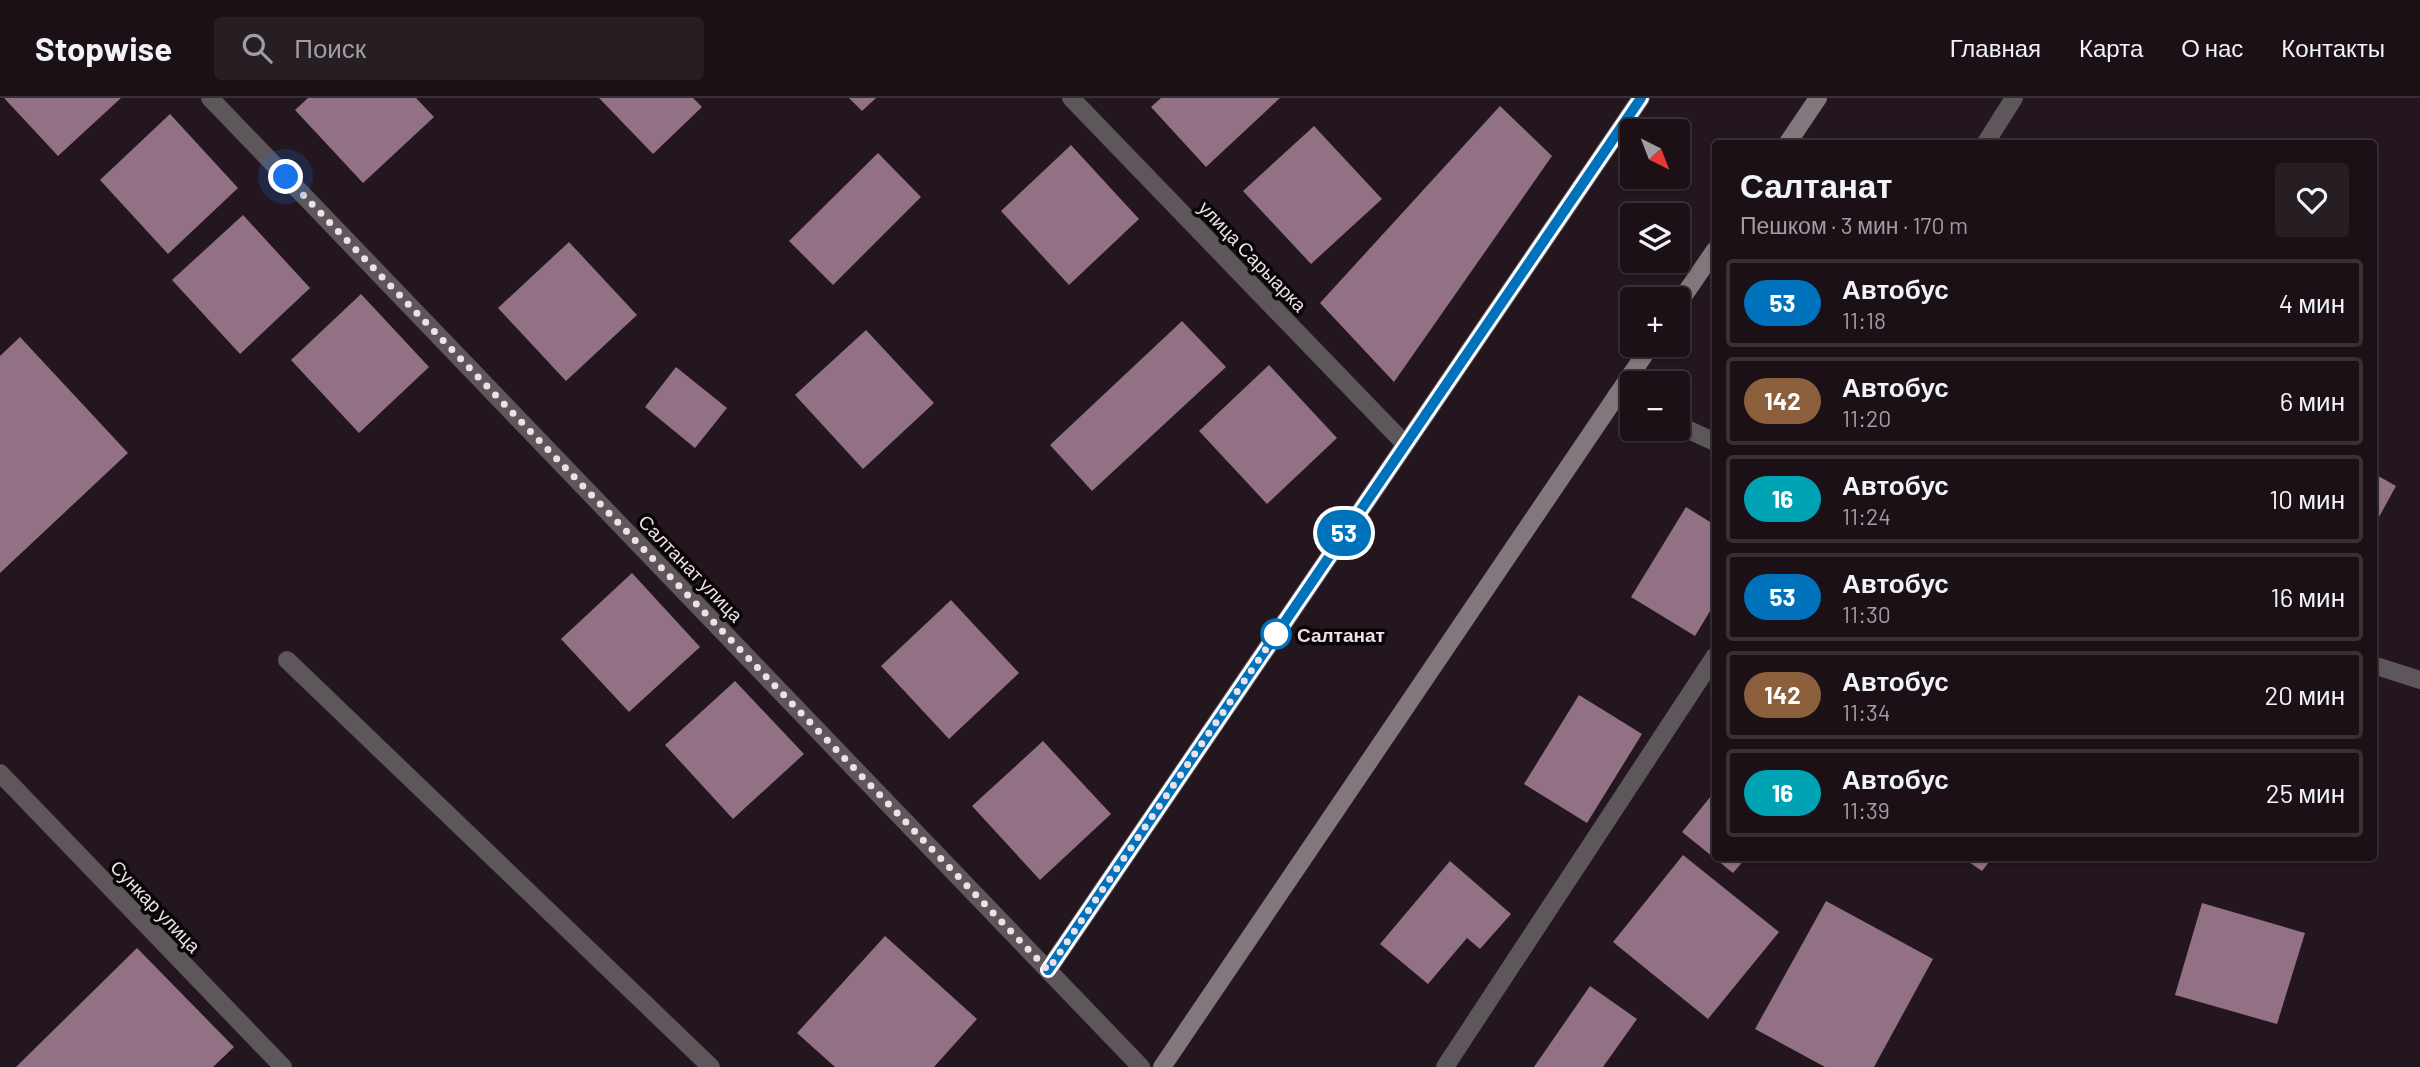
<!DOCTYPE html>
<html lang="ru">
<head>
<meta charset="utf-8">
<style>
  :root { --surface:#1a1016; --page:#271e23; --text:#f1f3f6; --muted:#9f9da1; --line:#383035 }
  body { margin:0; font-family:Barlow,sans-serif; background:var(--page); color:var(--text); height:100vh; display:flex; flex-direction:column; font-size:26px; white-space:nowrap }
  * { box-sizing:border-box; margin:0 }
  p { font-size:23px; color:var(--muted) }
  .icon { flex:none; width:38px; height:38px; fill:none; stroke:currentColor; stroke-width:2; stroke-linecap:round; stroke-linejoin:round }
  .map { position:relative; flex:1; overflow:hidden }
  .drawer { position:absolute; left:1712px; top:42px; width:665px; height:721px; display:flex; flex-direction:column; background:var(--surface); border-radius:7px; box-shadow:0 2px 5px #0004,0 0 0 2px var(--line) }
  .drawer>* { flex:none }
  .badge { padding:0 14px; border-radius:23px; font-size:24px; line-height:46px }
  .needle { width:46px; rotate:138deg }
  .fabs { position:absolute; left:1620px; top:21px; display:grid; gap:14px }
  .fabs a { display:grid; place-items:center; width:70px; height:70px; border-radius:7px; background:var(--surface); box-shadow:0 2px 5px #0004,0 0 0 2px var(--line); font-size:35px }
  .you { position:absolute; width:35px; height:35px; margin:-18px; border:5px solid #fff; border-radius:50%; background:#1a73e8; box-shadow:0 0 0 10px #1a73e833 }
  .map>.badge { position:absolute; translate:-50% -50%; box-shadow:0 0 0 4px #fff }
  .round { display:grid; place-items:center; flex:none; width:74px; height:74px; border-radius:7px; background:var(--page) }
  .summary { display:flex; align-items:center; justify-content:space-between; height:119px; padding:0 28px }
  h1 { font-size:33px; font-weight:800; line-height:52px }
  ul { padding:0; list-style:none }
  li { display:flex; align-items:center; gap:21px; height:88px; margin:0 14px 10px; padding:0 14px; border:4px solid var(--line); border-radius:7px }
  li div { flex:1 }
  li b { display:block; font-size:26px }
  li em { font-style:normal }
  li .badge { min-width:77px; font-weight:700; text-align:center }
  header { display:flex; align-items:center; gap:42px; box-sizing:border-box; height:98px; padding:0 35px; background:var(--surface); border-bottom:2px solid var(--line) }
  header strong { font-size:33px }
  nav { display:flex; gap:38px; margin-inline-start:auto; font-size:24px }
  .search { width:490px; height:63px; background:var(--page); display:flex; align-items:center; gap:18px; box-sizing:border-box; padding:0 24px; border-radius:7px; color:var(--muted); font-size:26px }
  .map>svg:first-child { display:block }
  .building { fill:#927184 }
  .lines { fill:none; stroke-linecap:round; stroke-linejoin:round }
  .service { stroke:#5d565a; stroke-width:18 }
  .minor { stroke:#5d565a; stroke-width:18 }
  .secondary { stroke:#82777d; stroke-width:18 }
  .line-casing { stroke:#fff; stroke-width:16 }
  .line { stroke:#0072bc; stroke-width:10 }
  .walk { stroke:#ebe1e7; stroke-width:7; stroke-dasharray:0 12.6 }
  .stop-dot { fill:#fff; stroke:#0072bc; stroke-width:3.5 }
  .labels { text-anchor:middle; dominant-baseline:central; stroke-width:7; stroke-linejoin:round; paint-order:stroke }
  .street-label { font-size:19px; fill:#ebe1e7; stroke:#090507 }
  .stop-label { font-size:19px; font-weight:bold; fill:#ebe1e7; stroke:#090507; text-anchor:start }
</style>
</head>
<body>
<header>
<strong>Stopwise</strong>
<div class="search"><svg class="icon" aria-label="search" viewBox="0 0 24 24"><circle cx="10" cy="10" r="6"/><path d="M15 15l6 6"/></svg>Поиск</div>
<nav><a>Главная</a><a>Карта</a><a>О нас</a><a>Контакты</a></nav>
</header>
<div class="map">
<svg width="2420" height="969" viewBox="0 0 2420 969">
  <rect width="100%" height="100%" fill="#23161e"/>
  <g class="building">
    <polygon points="4,0 121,0 58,58"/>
    <polygon points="308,0 416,0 434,19 363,85 295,12"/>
    <polygon points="599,0 693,0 702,9 653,56"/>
    <polygon points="849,0 876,0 862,13"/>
    <polygon points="1161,0 1280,0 1206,69 1151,9"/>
    <polygon points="1500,8 1552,58 1394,284 1320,205"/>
    <polygon points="170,16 238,90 168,156 100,82"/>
    <polygon points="1314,28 1382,101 1311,166 1243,93"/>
    <polygon points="1071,47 1139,121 1069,187 1001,113"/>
    <polygon points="878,55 921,99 833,187 789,143"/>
    <polygon points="243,117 310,190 240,256 172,182"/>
    <polygon points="569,144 637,217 566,283 498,210"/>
    <polygon points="361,196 429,269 359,335 291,262"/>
    <polygon points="1182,223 1226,269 1092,393 1050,347"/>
    <polygon points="866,232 934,305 863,371 795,297"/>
    <polygon points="20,239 128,355 0,475 0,258"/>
    <polygon points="1269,267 1337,340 1267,406 1199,333"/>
    <polygon points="676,269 727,310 695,350 645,309"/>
    <polygon points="2373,375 2396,388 2373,430"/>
    <polygon points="1686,409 1715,427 1715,505 1695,538 1631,499"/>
    <polygon points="632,475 700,549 629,614 561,541"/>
    <polygon points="951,502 1019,575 949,641 881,568"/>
    <polygon points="735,583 804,656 733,721 665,647"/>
    <polygon points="1579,597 1642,636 1587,725 1524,686"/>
    <polygon points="1043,643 1111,716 1040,782 972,708"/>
    <polygon points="1715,693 1715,760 1746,760 1733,775 1682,734"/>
    <polygon points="1683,757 1779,834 1708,921 1613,844"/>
    <polygon points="1963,760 1992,760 1982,773"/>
    <polygon points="1450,763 1511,816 1480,851 1467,840 1428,886 1380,846"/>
    <polygon points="1826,803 1933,861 1874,969 1825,969 1755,931"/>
    <polygon points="2202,805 2305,835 2277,926 2175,897"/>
    <polygon points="885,838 977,921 934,969 835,969 797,935"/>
    <polygon points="137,850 234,949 213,969 16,969"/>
    <polygon points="1590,888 1637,921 1603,969 1534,969"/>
  </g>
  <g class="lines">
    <polyline class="service" points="287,562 711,969"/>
    <g class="minor">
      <polyline points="210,0 1141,969"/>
      <polyline points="1071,0 1405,346"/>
      <polyline points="1985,46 2014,0"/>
      <polyline points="1616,298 1633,306"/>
      <polyline points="1678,327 1715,344"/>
      <polyline points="2373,567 2420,582"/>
      <polyline points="0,675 283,969"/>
      <polyline points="1048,872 1641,0"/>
      <polyline points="1445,969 1715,558"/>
    </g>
    <g class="secondary">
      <polyline points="1787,46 1818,0"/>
      <polyline points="1678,206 1715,152"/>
      <polyline points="1162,969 1651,247"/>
    </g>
  </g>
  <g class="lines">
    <defs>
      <polyline id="line" points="1048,872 1641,0"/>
    </defs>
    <use href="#line" class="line-casing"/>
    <use href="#line" class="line"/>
    <polyline class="walk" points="286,79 1048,872 1281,529 1276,536"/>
  </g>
  <circle class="stop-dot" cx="1276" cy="536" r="14"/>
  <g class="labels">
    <g class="street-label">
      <text transform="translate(1253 158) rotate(46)">улица Сарыарка</text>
      <text transform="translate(691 470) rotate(46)">Салтанат улица</text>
      <text transform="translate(156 808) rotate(46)">Сункар улица</text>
    </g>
    <g class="stop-label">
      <text x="1297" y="536">Салтанат</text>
    </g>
  </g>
</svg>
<div class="fabs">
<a><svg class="needle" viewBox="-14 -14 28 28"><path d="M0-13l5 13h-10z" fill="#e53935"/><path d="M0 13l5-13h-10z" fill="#9f9da1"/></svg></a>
<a><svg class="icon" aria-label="layers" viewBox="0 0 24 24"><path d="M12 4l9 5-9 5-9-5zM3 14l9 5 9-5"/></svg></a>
<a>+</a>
<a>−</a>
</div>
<div class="you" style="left:286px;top:79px"></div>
<b class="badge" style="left:1344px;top:435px;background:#0072bc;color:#fff">53</b>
<section class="drawer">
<div class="summary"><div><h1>Салтанат</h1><p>Пешком · 3 мин · 170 m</p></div><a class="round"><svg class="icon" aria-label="heart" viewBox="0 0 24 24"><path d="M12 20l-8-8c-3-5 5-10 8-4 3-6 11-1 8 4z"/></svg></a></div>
<ul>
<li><span class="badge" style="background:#0072bc;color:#fff">53</span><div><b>Автобус</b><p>11:18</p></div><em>4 мин</em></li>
<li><span class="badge" style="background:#8b5e3c;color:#fff">142</span><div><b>Автобус</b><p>11:20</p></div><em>6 мин</em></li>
<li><span class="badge" style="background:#00a3b4;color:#fff">16</span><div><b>Автобус</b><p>11:24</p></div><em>10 мин</em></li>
<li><span class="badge" style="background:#0072bc;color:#fff">53</span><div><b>Автобус</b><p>11:30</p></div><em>16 мин</em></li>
<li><span class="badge" style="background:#8b5e3c;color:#fff">142</span><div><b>Автобус</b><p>11:34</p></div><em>20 мин</em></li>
<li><span class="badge" style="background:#00a3b4;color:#fff">16</span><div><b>Автобус</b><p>11:39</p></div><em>25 мин</em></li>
</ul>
</section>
</div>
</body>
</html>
